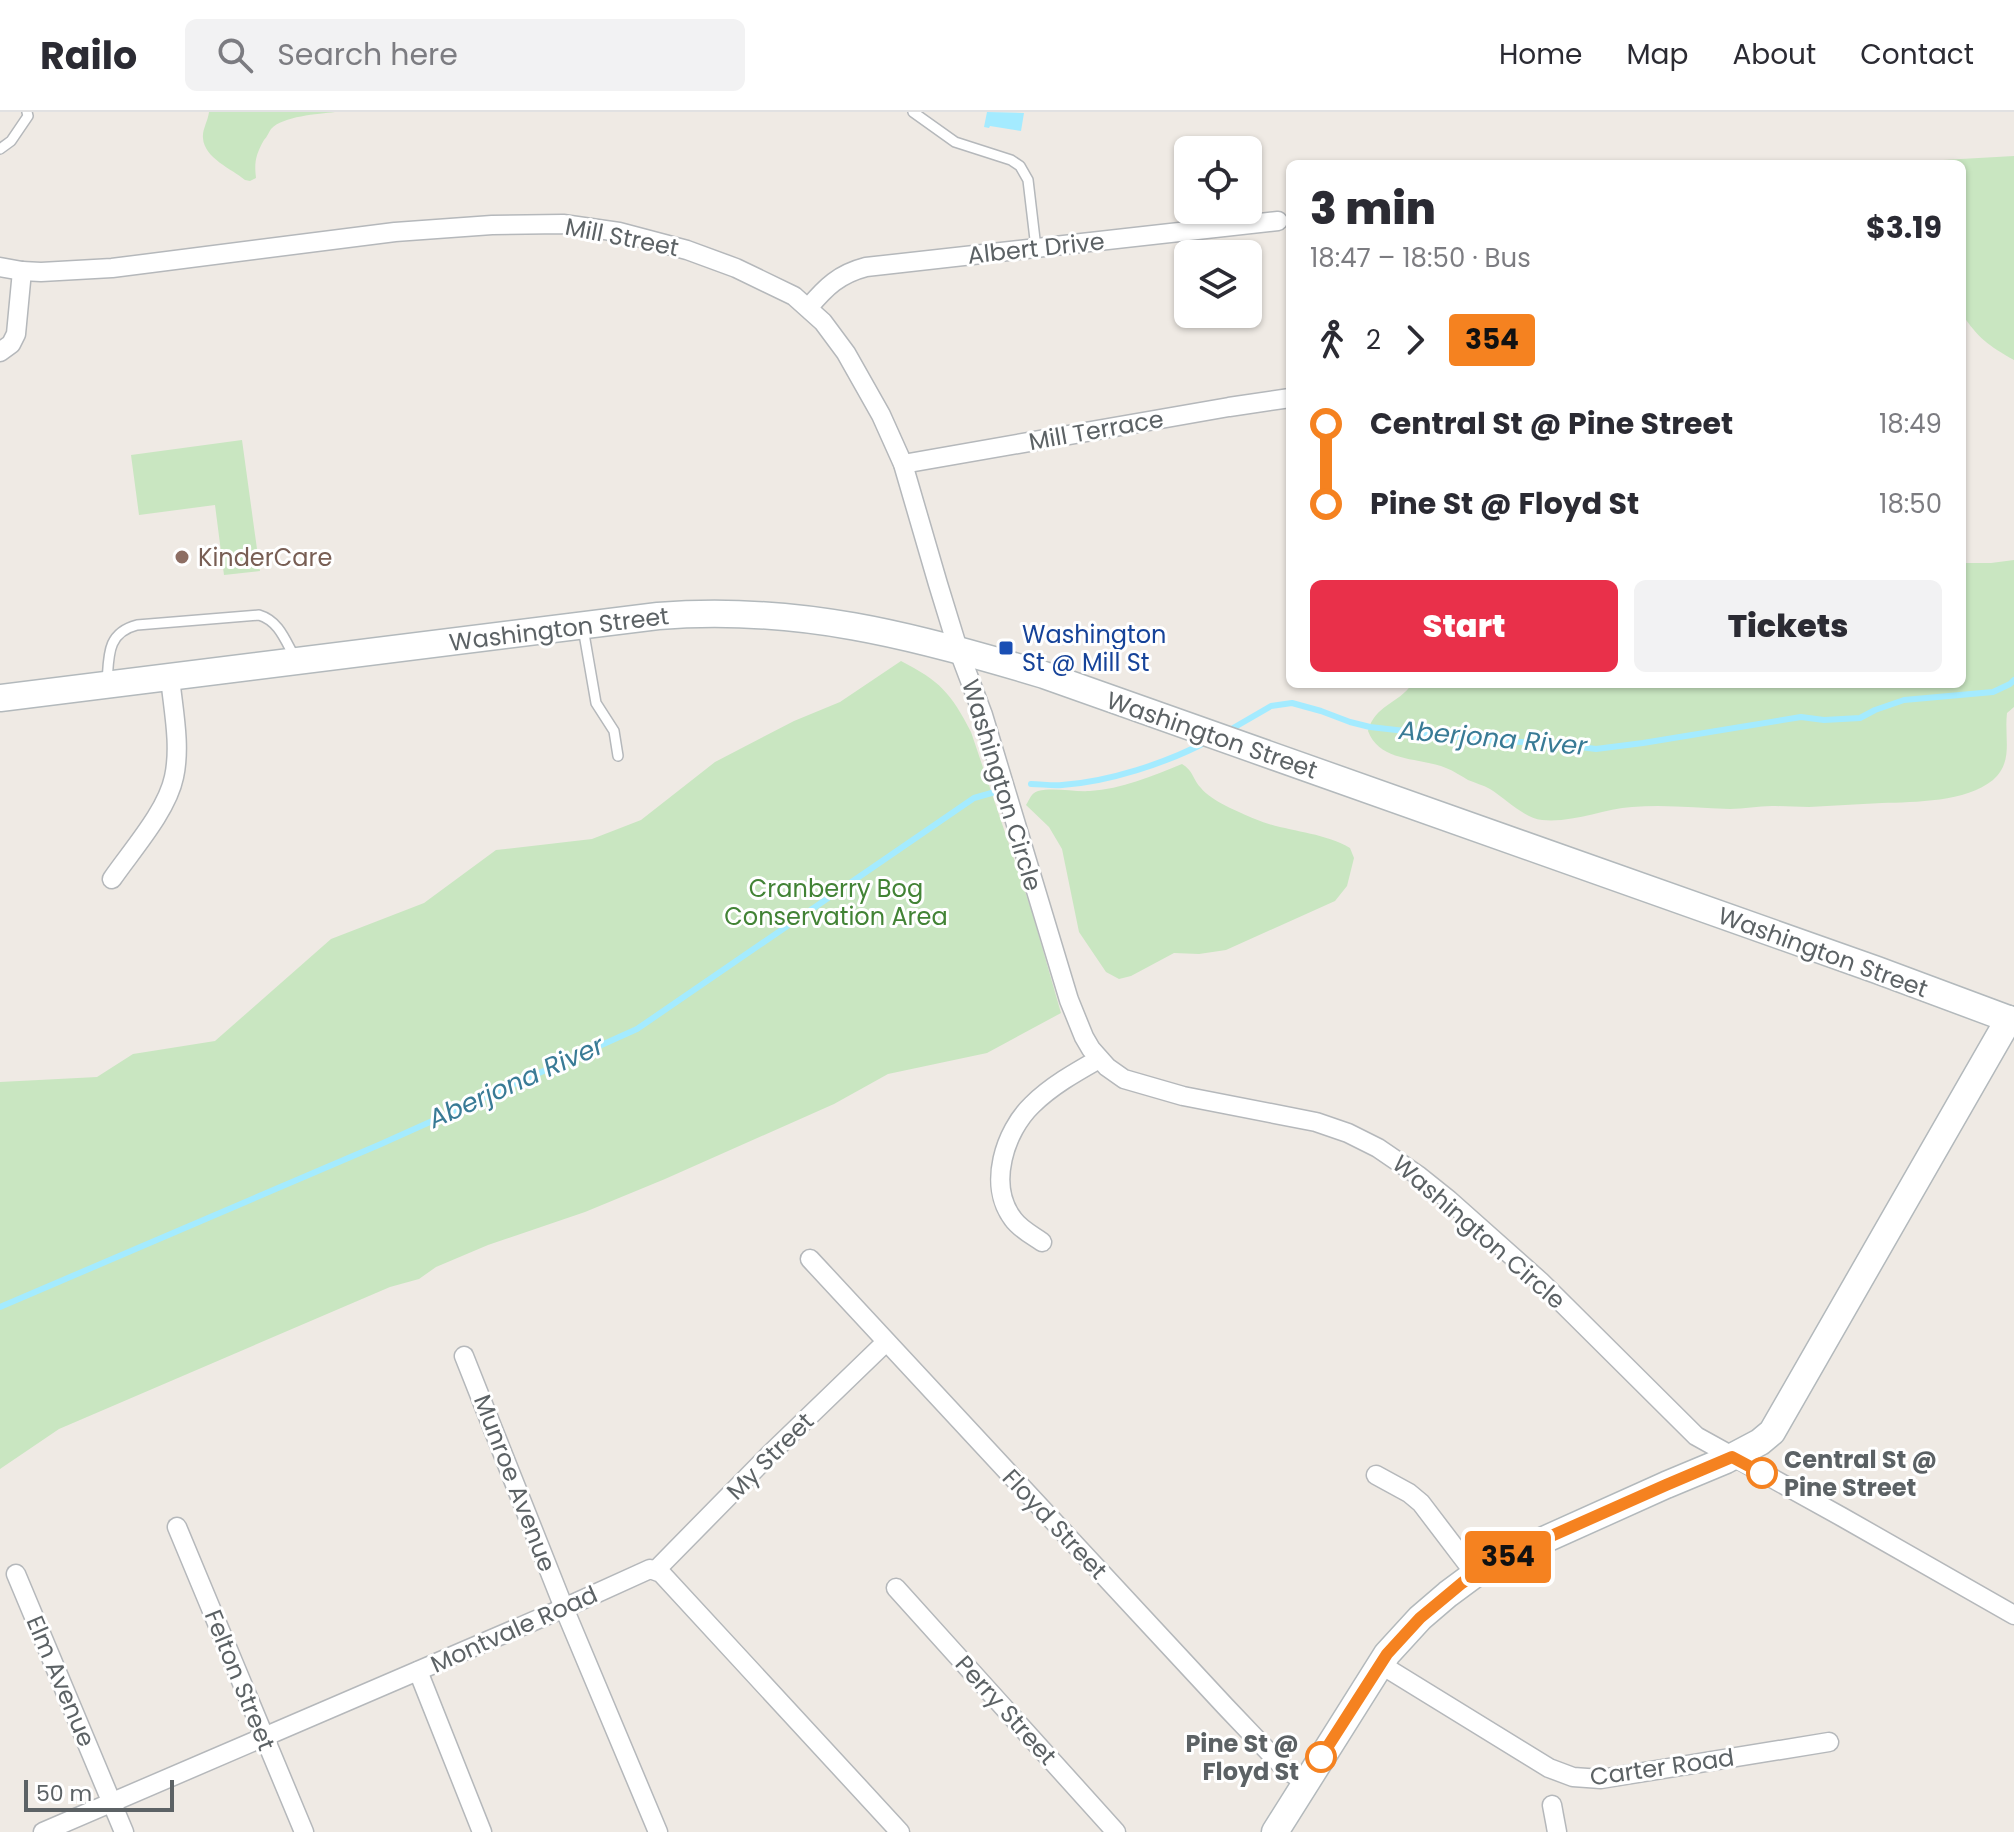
<!DOCTYPE html>
<html lang="en">
<head>
<meta charset="utf-8">
<style>
  :root { --surface:#fff; --page:#f2f2f3; --text:#2b2b33; --muted:#7c7c81; --line:#e1e1e2; --accent:#e9304a }
  body { margin:0; font-family:Poppins,sans-serif; background:var(--page); color:var(--text); height:100vh; display:flex; flex-direction:column; font-size:30px; white-space:nowrap }
  * { box-sizing:border-box; margin:0 }
  p { font-size:26px; color:var(--muted) }
  .icon { flex:none; width:44px; height:44px; fill:none; stroke:currentColor; stroke-width:2; stroke-linecap:round; stroke-linejoin:round }
  .map { position:relative; flex:1; overflow:hidden }
  .panel { position:absolute; left:1286px; top:48px; width:680px; height:528px; display:flex; flex-direction:column; background:var(--surface); border-radius:12px; box-shadow:0 2px 6px #0004 }
  .panel>* { flex:none }
  .badge { padding:0 16px; border-radius:6px; font-size:28px; line-height:52px }
  .buttons { position:absolute; left:1174px; top:24px; display:grid; gap:16px }
  .buttons a { display:grid; place-items:center; width:88px; height:88px; border-radius:12px; background:var(--surface); box-shadow:0 2px 6px #0004; font-size:40px }
  .scale { position:absolute; left:24px; bottom:20px; width:150px; box-sizing:border-box; padding-left:8px; border:4px solid #5c6265; border-top:0; font-size:22px; line-height:28px; white-space:nowrap; color:#5c6265; -webkit-text-stroke:6px #fff; paint-order:stroke }
  .map>.badge { position:absolute; translate:-50% -50%; box-shadow:0 0 0 4px #fff }
  .legs { display:flex; align-items:center; gap:12px; height:88px; padding:0 24px; font-size:26px }
  .legs p { margin-inline-start:auto }
  .headline { display:flex; align-items:center; justify-content:space-between; height:136px; padding:0 24px }
  h1 { font-size:44px; font-weight:800; line-height:60px }
  .action { display:flex; gap:16px; margin-top:auto; padding:16px 24px }
  .action a { flex:1; height:92px; border-radius:12px; background:var(--accent); color:#fff; font-size:32px; font-weight:800; line-height:92px; text-align:center }
  .action a+a { background:var(--page); color:var(--text) }
  ul { padding:0 24px; list-style:none }
  li { display:flex; align-items:center; gap:28px; height:80px; font-size:30px }
  li i { display:grid; place-items:center; width:12px; height:100%; margin:0 10px; background:currentColor }
  li i::after { content:''; width:20px; height:20px; margin:-10px; border:6px solid; border-radius:50%; background:var(--surface) }
  li p { margin-inline-start:auto }
  li:first-child i { background:linear-gradient(#0000 50%,currentColor 0) }
  li:last-child i { background:linear-gradient(currentColor 50%,#0000 0) }
  header { display:flex; align-items:center; gap:48px; box-sizing:border-box; height:112px; padding:0 40px; background:var(--surface); border-bottom:2px solid var(--line) }
  header strong { font-size:38px }
  nav { display:flex; gap:44px; margin-inline-start:auto; font-size:28px }
  .search { width:560px; height:72px; background:var(--page); display:flex; align-items:center; gap:20px; box-sizing:border-box; padding:0 28px; border-radius:12px; color:var(--muted); font-size:30px }
  .map>svg:first-child { display:block }
  .green { fill:#c9e6c1 }
  .water { fill:#a4ebff }
  .lines { fill:none; stroke-linecap:round; stroke-linejoin:round }
  .stream { stroke:#a4ebff; stroke-width:6 }
  .lane-casing { stroke:#b5b8bb; stroke-width:12 }
  .street-casing { stroke:#b5b8bb; stroke-width:21 }
  .secondary-casing { stroke:#b3b9bc; stroke-width:29 }
  .lane { stroke:#fff; stroke-width:9 }
  .street { stroke:#fff; stroke-width:18 }
  .secondary { stroke:#fff; stroke-width:26 }
  .line-1-casing { stroke:#fff; stroke-width:18 }
  .line-1 { stroke:#f58220; stroke-width:12 }
  .education-dot { fill:#8d6e63; stroke:#fff; stroke-width:3 }
  .transit-dot { fill:#1a4fb4; stroke:#fff; stroke-width:3 }
  .stop-1-dot { fill:#fff; stroke:#f58220; stroke-width:4 }
  .labels { text-anchor:middle; dominant-baseline:central; stroke-width:6; stroke-linejoin:round; paint-order:stroke }
  .street-label { font-size:24px; fill:#5c6265; stroke:#fff }
  .education-label { font-size:24px; fill:#785e54; stroke:#fff; text-anchor:start }
  .transit-label { font-size:24px; fill:#164399; stroke:#fff; text-anchor:start }
  .park-label { font-size:24px; fill:#428335; stroke:#fff }
  .stop-label { font-size:24px; font-weight:bold; fill:#5c6265; stroke:#fff; text-anchor:start }
  .water-label { font-size:26px; font-style:italic; fill:#397b96; stroke:#fff }
</style>
</head>
<body>
<header>
<strong>Railo</strong>
<div class="search"><svg class="icon" aria-label="search" viewBox="0 0 24 24"><circle cx="10" cy="10" r="6"/><path d="M15 15l6 6"/></svg>Search here</div>
<nav><a>Home</a><a>Map</a><a>About</a><a>Contact</a></nav>
</header>
<div class="map">
<svg width="2014" height="1720" viewBox="0 0 2014 1720">
  <rect width="100%" height="100%" fill="#efeae4"/>
  <g class="green">
    <path d="M209,0H335C318,2 283,4 271,17C269,20 267,25 264,28C256,42 254,50 256,66L250,69L245,68C232,57 204,46 203,26C202,18 208,9 209,0Z"/>
    <path d="M2014,44V248C1989,234 1978,226 1962,202V52H1934L1943,48Z"/>
    <polygon points="242,328 260,459 224,463 215,393 139,403 131,343"/>
    <path d="M2014,448V595L2007,601C2004,627 2014,649 1993,668C1966,690 1915,690 1882,691C1857,692 1833,694 1809,695C1796,695 1784,694 1772,694C1758,694 1744,697 1730,697C1697,696 1665,692 1632,695C1603,697 1573,711 1542,708C1524,706 1506,687 1490,677C1483,673 1475,671 1468,668C1461,664 1454,659 1446,656C1420,645 1380,651 1368,619C1375,593 1398,592 1412,572H1962V451H1991Z"/>
    <path d="M901,549C940,569 951,581 971,620L1032,800L1061,901L987,941L888,962L834,992L665,1067L585,1100L488,1133L436,1155L419,1167L390,1175L59,1317L0,1357V970L97,965L133,942L215,929L331,827L424,791L496,738L592,727L641,708L715,650L794,609L840,590Z"/>
    <path d="M1182,652C1193,658 1193,668 1201,676C1211,689 1239,700 1255,707C1285,720 1320,719 1350,736L1354,746L1347,774L1335,789L1226,838L1199,842L1174,841L1131,864L1119,867L1106,860L1079,820L1062,737L1049,715L1026,693C1030,687 1031,681 1038,679C1054,675 1073,680 1090,679C1121,677 1153,664 1182,652Z"/>
  </g>
  <polygon class="water" points="987,0 1024,1 1021,19 990,14 989,16 984,15"/>
  <g class="lines">
    <g class="stream">
      <polyline points="1228,619 1271,594 1292,591 1321,599 1350,610 1370,615 1485,628 1557,632 1596,637 1643,631 1801,605 1824,608 1860,606 1875,598 1904,588 1993,580 2010,572 2014,568"/>
      <path d="M1031,672C1041,672 1052,674 1062,673C1108,670 1167,651 1208,629"/>
      <polyline points="0,1195 381,1032 637,917 974,686 995,680"/>
    </g>
    <defs>
      <g id="lane">
        <polyline points="913,0 955,30 1011,48 1020,54 1028,68 1036,136"/>
        <polyline points="0,37 11,29 28,4 27,0"/>
        <polyline points="583,516 596,591 614,619 618,644"/>
        <path d="M107,571C109,545 106,521 137,513L259,503C279,509 285,528 295,546"/>
      </g>
      <g id="street">
        <polyline points="0,155 22,159 41,160 112,156 395,120 492,113 563,112 619,120 687,138 736,156 794,184 823,210 846,241 881,303 903,352 938,472 958,537 983,603 1069,888 1084,925 1091,937 1107,955 1124,967 1183,984 1316,1010 1348,1021 1378,1036 1419,1064 1449,1088 1540,1169 1696,1324 1842,1405 2014,1503"/>
        <path d="M809,195C826,175 839,162 866,155L1278,109"/>
        <polyline points="0,240 11,232 16,222 22,159"/>
        <polyline points="903,352 1229,295 1290,286"/>
        <path d="M112,767C132,738 167,699 174,665C181,633 173,597 170,565"/>
        <path d="M1042,1130C1032,1123 1020,1117 1013,1107C987,1073 1005,1019 1032,993C1051,974 1076,960 1099,947"/>
        <polyline points="810,1147 1225,1594 1285,1657 1305,1670"/>
        <polyline points="464,1244 564,1496 658,1720"/>
        <polyline points="1376,1363 1409,1381 1421,1391 1475,1462"/>
        <polyline points="177,1415 304,1720"/>
        <polyline points="656,1458 770,1342 886,1230"/>
        <polyline points="16,1462 124,1720"/>
        <polyline points="896,1476 1116,1720"/>
        <polyline points="1380,1552 1549,1656 1573,1665 1601,1667 1829,1630"/>
        <polyline points="418,1559 482,1720"/>
        <polyline points="1552,1693 1557,1720"/>
        <polyline points="43,1720 564,1496 650,1457 661,1461 900,1720"/>
      </g>
      <g id="secondary">
        <path d="M0,586L658,504C796,493 913,523 1044,563L1877,858L2014,909"/>
        <polyline points="1275,1720 1387,1542 1420,1506 1448,1482 1475,1462 1526,1436 1666,1373 1726,1348 1760,1330 1772,1320 2009,907"/>
      </g>
    </defs>
    <use href="#lane" class="lane-casing"/>
    <use href="#street" class="street-casing"/>
    <use href="#secondary" class="secondary-casing"/>
    <use href="#lane" class="lane"/>
    <use href="#street" class="street"/>
    <use href="#secondary" class="secondary"/>
  </g>
  <g class="lines">
    <defs>
      <polyline id="line-1" points="1321,1645 1387,1542 1420,1506 1462,1471 1475,1462 1549,1425 1666,1373 1732,1345 1762,1361"/>
    </defs>
    <use href="#line-1" class="line-1-casing"/>
    <use href="#line-1" class="line-1"/>
  </g>
  <circle class="education-dot" cx="182" cy="445" r="8"/>
  <rect class="transit-dot" x="998" y="528" width="16" height="16" rx="4"/>
  <g class="stop-1-dot">
    <circle cx="1762" cy="1361" r="14"/>
    <circle cx="1321" cy="1645" r="14"/>
  </g>
  <g class="labels">
    <g class="street-label">
      <text transform="translate(622 125) rotate(11)">Mill Street</text>
      <text transform="translate(1036 136) rotate(-6)">Albert Drive</text>
      <text transform="translate(1096 318) rotate(-10)">Mill Terrace</text>
      <text transform="translate(559 517) rotate(-7)">Washington Street</text>
      <text transform="translate(1212 623) rotate(19)">Washington Street</text>
      <text transform="translate(1002 673) rotate(73)">Washington Circle</text>
      <text transform="translate(1823 840) rotate(20)">Washington Street</text>
      <text transform="translate(1479 1120) rotate(41)">Washington Circle</text>
      <text transform="translate(770 1344) rotate(-45)">My Street</text>
      <text transform="translate(515 1371) rotate(69)">Munroe Avenue</text>
      <text transform="translate(1055 1412) rotate(47)">Floyd Street</text>
      <text transform="translate(514 1517) rotate(-24)">Montvale Road</text>
      <text transform="translate(240 1568) rotate(68)">Felton Street</text>
      <text transform="translate(61 1569) rotate(67)">Elm Avenue</text>
      <text transform="translate(1006 1598) rotate(48)">Perry Street</text>
      <text transform="translate(1662 1655) rotate(-8)">Carter Road</text>
    </g>
    <g class="education-label">
      <text x="198" y="445">KinderCare</text>
    </g>
    <g class="transit-label">
      <text x="1022" y="522">Washington<tspan x="1022" dy="28">St @ Mill St</tspan></text>
    </g>
    <g class="park-label">
      <text x="836" y="776">Cranberry Bog<tspan x="836" dy="28">Conservation Area</tspan></text>
    </g>
    <g class="stop-label">
      <text x="1784" y="1347">Central St @<tspan x="1784" dy="28">Pine Street</tspan></text>
      <text x="1299" y="1631" text-anchor="end">Pine St @<tspan x="1299" dy="28">Floyd St</tspan></text>
    </g>
    <g class="water-label">
      <text transform="translate(1493 626) rotate(5)">Aberjona River</text>
      <text transform="translate(516 970) rotate(-24)">Aberjona River</text>
    </g>
  </g>
</svg>
<div class="buttons">
<a><svg class="icon" aria-label="locate" viewBox="0 0 24 24"><circle cx="12" cy="12" r="6"/><path d="M12 2v4M12 18v4M2 12h4M18 12h4"/></svg></a>
<a><svg class="icon" aria-label="layers" viewBox="0 0 24 24"><path d="M12 4l9 5-9 5-9-5zM3 14l9 5 9-5"/></svg></a>
</div>
<div class="scale">50 m</div>
<b class="badge" style="left:1508px;top:1445px;background:#f58220;color:#111">354</b>
<section class="panel">
<div class="headline"><div><h1>3 min</h1><p>18:47 – 18:50 · Bus</p></div><b>$3.19</b></div>
<div class="legs"><svg class="icon" aria-label="walk" viewBox="0 0 24 24"><circle cx="13" cy="4" r="2"/><path d="M13 8l-2 6 4 7M11 14l-3 7M7 12l3-4h3l4 4"/></svg>2<svg class="icon" aria-label="forward" viewBox="0 0 24 24"><path d="M9 5l7 7-7 7"/></svg><b class="badge" style="background:#f58220;color:#111">354</b></div>
<ul>
<li><i style="color:#f58220"></i><b>Central St @ Pine Street</b><p>18:49</p></li>
<li><i style="color:#f58220"></i><b>Pine St @ Floyd St</b><p>18:50</p></li>
</ul>
<div class="action"><a>Start</a><a>Tickets</a></div>
</section>
</div>
</body>
</html>
